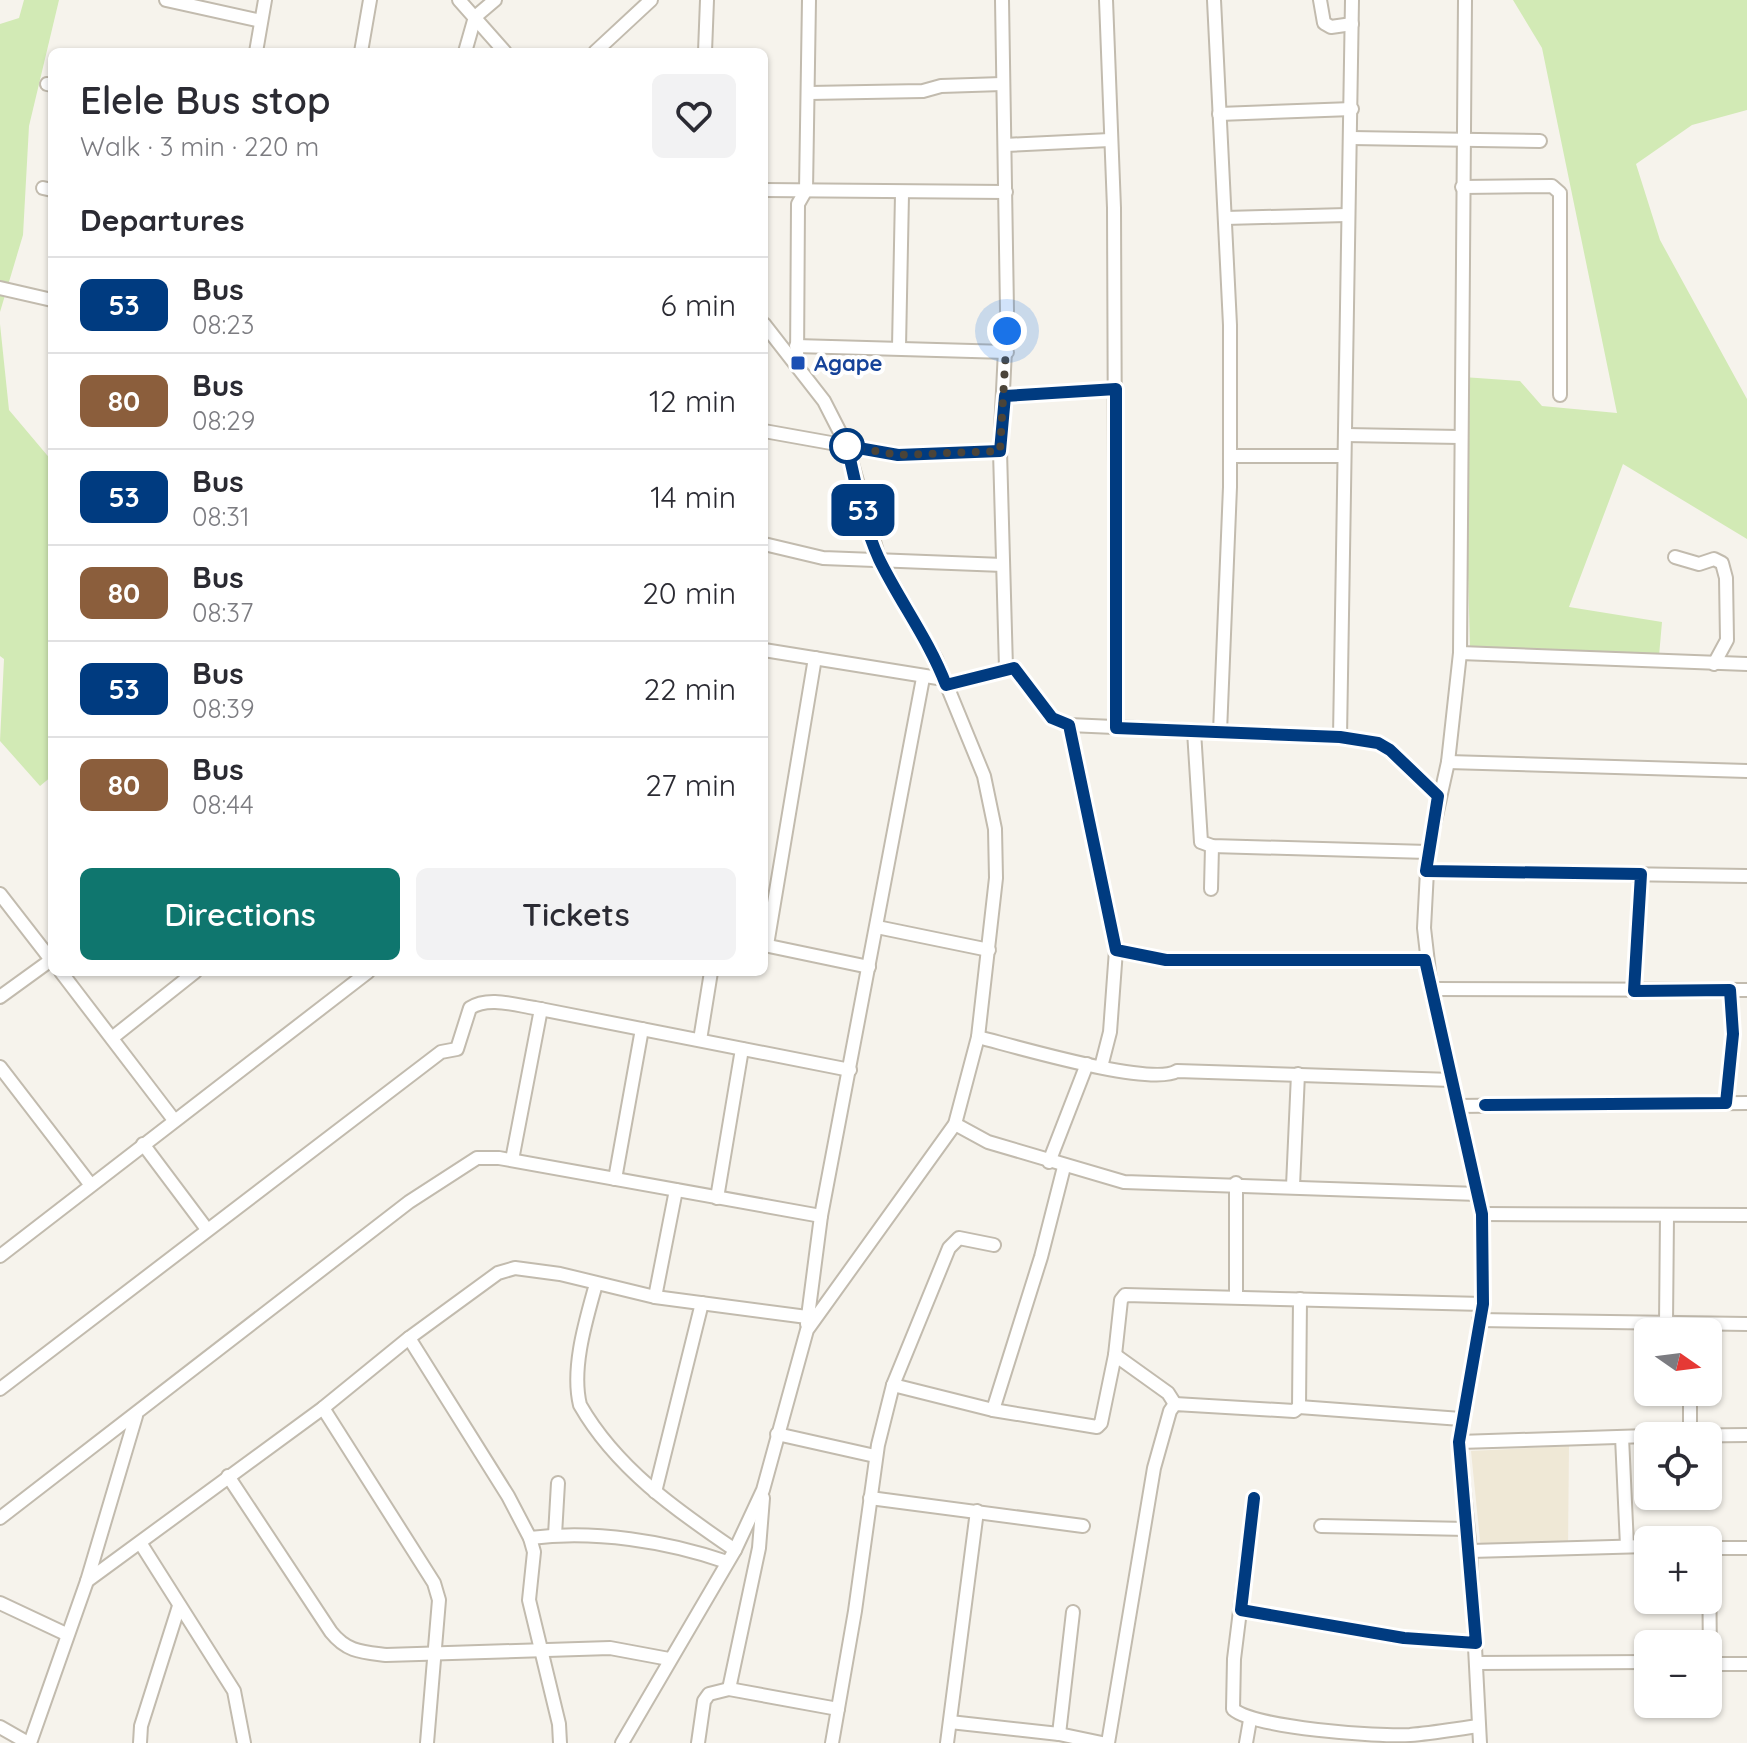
<!DOCTYPE html>
<html lang="en">
<head>
<meta charset="utf-8">
<style>
  :root { --surface:#fff; --page:#f2f2f3; --text:#2b2b33; --muted:#7c7c81; --line:#e1e1e2; --accent:#0f766e }
  body { margin:0; font-family:Quicksand,sans-serif; background:var(--page); color:var(--text); height:100vh; display:flex; flex-direction:column; font-size:30px; white-space:nowrap }
  * { box-sizing:border-box; margin:0 }
  p { font-size:26px; color:var(--muted) }
  .icon { flex:none; width:44px; height:44px; fill:none; stroke:currentColor; stroke-width:2; stroke-linecap:round; stroke-linejoin:round }
  .map { position:relative; flex:1; overflow:hidden }
  .panel { position:absolute; left:48px; top:48px; width:720px; height:928px; display:flex; flex-direction:column; background:var(--surface); border-radius:12px; box-shadow:0 2px 6px #0004 }
  .panel>* { flex:none }
  .badge { padding:0 16px; border-radius:12px; font-size:28px; line-height:52px }
  .needle { width:52px; rotate:104deg }
  .fabs { position:absolute; left:1634px; top:1318px; display:grid; gap:16px }
  .fabs a { display:grid; place-items:center; width:88px; height:88px; border-radius:12px; background:var(--surface); box-shadow:0 2px 6px #0004; font-size:40px }
  .you { position:absolute; width:40px; height:40px; margin:-20px; border:6px solid #fff; border-radius:50%; background:#1a73e8; box-shadow:0 0 0 12px #1a73e833 }
  .map>.badge { position:absolute; translate:-50% -50%; box-shadow:0 0 0 4px #fff }
  h2 { padding:0 32px; font-size:30px; line-height:72px }
  .round { display:grid; place-items:center; flex:none; width:84px; height:84px; border-radius:12px; background:var(--page) }
  .summary { display:flex; align-items:center; justify-content:space-between; height:136px; padding:0 32px }
  h1 { font-size:38px; font-weight:600; line-height:60px }
  .action { display:flex; gap:16px; margin-top:auto; padding:16px 32px }
  .action a { flex:1; height:92px; border-radius:12px; background:var(--accent); color:#fff; font-size:32px; font-weight:600; line-height:92px; text-align:center }
  .action a+a { background:var(--page); color:var(--text) }
  ul { padding:0; list-style:none }
  li { display:flex; align-items:center; gap:24px; height:96px; padding:0 32px; border-top:2px solid var(--line) }
  li div { flex:1 }
  li b { display:block; font-size:30px }
  li em { font-style:normal }
  li .badge { min-width:88px; font-weight:700; text-align:center }
  .map>svg:first-child { display:block }
  .education { fill:#efe8d6 }
  .green { fill:#d2eab5 }
  .lines { fill:none; stroke-linecap:round; stroke-linejoin:round }
  .minor-casing { stroke:#c2bbae; stroke-width:16 }
  .minor { stroke:#fff; stroke-width:12 }
  .line-casing { stroke:#fff; stroke-width:18 }
  .line { stroke:#003b80; stroke-width:12 }
  .walk { stroke:#4b4439; stroke-width:8; stroke-dasharray:0 14.4 }
  .transit-dot { fill:#1a4fb4; stroke:#fff; stroke-width:3 }
  .stop-dot { fill:#fff; stroke:#003b80; stroke-width:4 }
  .labels { text-anchor:middle; dominant-baseline:central; stroke-width:8; stroke-linejoin:round; paint-order:stroke }
  .transit-label { font-size:22px; font-weight:bold; fill:#164399; stroke:#fff; text-anchor:start }
</style>
</head>
<body>
<div class="map">
<svg width="1747" height="1743" viewBox="0 0 1747 1743">
  <rect width="100%" height="100%" fill="#f6f3ec"/>
  <polygon class="education" points="1569,1446 1568,1548 1481,1550 1471,1451"/>
  <g class="green">
    <polygon points="24,0 59,0 29,126 23,235 0,312 0,24 19,18"/>
    <polygon points="1513,0 1747,0 1747,110 1692,125 1636,164 1660,240 1747,399 1747,539 1623,464 1569,607 1662,622 1659,656 1470,648 1463,377 1520,381 1542,406 1617,413 1542,48"/>
    <polygon points="0,324 9,410 52,461 52,776 40,786 0,741 4,659 0,656"/>
  </g>
  <g class="lines">
    <defs>
      <g id="minor">
        <polyline points="166,0 261,21"/>
        <polyline points="459,0 505,52"/>
        <polyline points="1002,0 1007,310 1000,451 1006,668"/>
        <polyline points="1106,0 1114,208 1116,728"/>
        <polyline points="1214,0 1230,325 1230,487 1220,732"/>
        <polyline points="1320,0 1324,23 1331,27 1352,24"/>
        <polyline points="1465,0 1460,653 1448,762 1428,852 1424,928 1431,989 1482,1214 1483,1304 1459,1442 1470,1551 1480,1743"/>
        <polyline points="256,52 265,0"/>
        <polyline points="361,52 370,0"/>
        <polyline points="465,52 475,17 495,0"/>
        <polyline points="595,52 651,0"/>
        <polyline points="705,52 707,0"/>
        <polyline points="47,84 52,85"/>
        <polyline points="809,93 923,91 941,86 1002,84"/>
        <polyline points="1219,114 1352,109"/>
        <polyline points="1351,138 1540,141"/>
        <polyline points="1005,145 1110,140"/>
        <polyline points="1462,187 1552,186 1560,193 1560,395"/>
        <polyline points="43,188 52,190"/>
        <polyline points="764,190 1006,192"/>
        <polyline points="1225,218 1347,215"/>
        <polyline points="0,288 52,300"/>
        <polyline points="796,346 1007,352"/>
        <polyline points="899,347 902,194"/>
        <polyline points="797,363 798,204 806,190 809,0"/>
        <polyline points="1005,396 1116,389"/>
        <polyline points="764,431 898,455 1000,451"/>
        <polyline points="1345,435 1460,437"/>
        <polyline points="1230,456 1344,456"/>
        <polyline points="764,544 823,558 1003,565"/>
        <polyline points="1675,557 1699,564 1714,559 1722,563 1726,578 1727,640 1714,664"/>
        <polyline points="764,650 944,679"/>
        <polyline points="1460,653 1747,664"/>
        <polyline points="946,685 1014,668 1052,718 1069,725 1340,737 1378,743 1390,750 1438,796"/>
        <polyline points="1069,725 1116,950 1110,1032 1101,1067"/>
        <polyline points="1194,731 1201,842 1212,846 1428,852"/>
        <polyline points="1340,737 1352,0"/>
        <polyline points="1448,762 1747,771"/>
        <polyline points="1426,871 1747,876"/>
        <polyline points="1211,889 1212,846"/>
        <polyline points="0,894 52,961"/>
        <polyline points="877,927 989,950"/>
        <polyline points="764,945 869,967"/>
        <polyline points="767,945 815,658"/>
        <polyline points="1116,950 1166,960 1425,960"/>
        <polyline points="61,972 174,1120"/>
        <polyline points="1431,989 1747,990"/>
        <polyline points="1634,991 1641,874"/>
        <polyline points="0,997 51,960"/>
        <path d="M978,1037C1014,1046 1151,1087 1177,1071L1452,1080"/>
        <polyline points="112,1038 195,972"/>
        <polyline points="700,1040 711,972"/>
        <polyline points="0,1067 90,1184"/>
        <polyline points="1726,1103 1733,1034 1730,990"/>
        <polyline points="1458,1106 1747,1103"/>
        <polyline points="955,1124 988,1142 1124,1182 1478,1194"/>
        <polyline points="143,1144 206,1228"/>
        <polyline points="512,1160 541,1009"/>
        <polyline points="1049,1162 1087,1064"/>
        <polyline points="615,1179 642,1029"/>
        <polyline points="1293,1186 1298,1074"/>
        <polyline points="717,1198 742,1049"/>
        <polyline points="1482,1214 1747,1215"/>
        <polyline points="0,1256 368,972"/>
        <path d="M596,1284C586,1320 571,1368 580,1405C616,1468 676,1510 735,1550"/>
        <polyline points="1236,1295 1236,1183"/>
        <polyline points="655,1297 676,1190"/>
        <polyline points="1479,1320 1747,1324"/>
        <polyline points="807,1324 821,1216 923,678"/>
        <polyline points="1666,1324 1667,1216"/>
        <polyline points="1115,1355 1168,1393 1175,1404"/>
        <polyline points="893,1385 993,1410 1097,1427 1101,1423 1115,1355 1121,1300 1125,1295 1483,1304"/>
        <path d="M0,1389L441,1052L457,1049L470,1008C488,996 515,1005 535,1008L850,1070"/>
        <polyline points="1690,1392 1690,1435"/>
        <polyline points="1299,1407 1461,1419"/>
        <polyline points="323,1408 434,1583 439,1600 427,1743"/>
        <polyline points="993,1410 1041,1257 1064,1167"/>
        <polyline points="777,1434 875,1456"/>
        <polyline points="1659,1436 1747,1435"/>
        <polyline points="1622,1437 1627,1546"/>
        <polyline points="1459,1442 1648,1436"/>
        <path d="M228,1476L331,1632C347,1652 362,1652 386,1655L610,1648L669,1659"/>
        <polyline points="655,1492 702,1303"/>
        <polyline points="870,1498 1083,1526"/>
        <path d="M1254,1498L1234,1659L1233,1709C1254,1728 1378,1737 1410,1735C1433,1733 1456,1729 1479,1726"/>
        <polyline points="0,1518 409,1202 477,1158 499,1158 821,1216"/>
        <polyline points="1321,1526 1467,1529"/>
        <polyline points="555,1535 558,1483"/>
        <path d="M530,1538C595,1530 666,1541 727,1562"/>
        <polyline points="141,1544 234,1691 244,1743"/>
        <polyline points="1708,1548 1747,1548"/>
        <polyline points="1709,1548 1710,1664"/>
        <polyline points="1470,1551 1648,1546"/>
        <polyline points="87,1581 323,1408 409,1338"/>
        <polyline points="0,1603 66,1634"/>
        <polyline points="1241,1610 1404,1638 1476,1643"/>
        <polyline points="1476,1663 1648,1662"/>
        <polyline points="1708,1664 1747,1664"/>
        <polyline points="729,1689 759,1548 763,1498"/>
        <polyline points="950,1722 1059,1734 1102,1743"/>
        <polyline points="0,1727 28,1743"/>
        <polyline points="1059,1734 1073,1612"/>
        <polyline points="30,1743 87,1581 136,1416"/>
        <polyline points="140,1743 141,1726 179,1606"/>
        <polyline points="560,1743 559,1724 529,1600 534,1552 530,1538 508,1496 409,1338 498,1273 515,1268 560,1274 655,1297 807,1317"/>
        <polyline points="622,1743 735,1550 763,1490 807,1330 955,1124 978,1037 996,878 995,829 984,776 936,659 879,559 847,446 824,401 764,324"/>
        <polyline points="698,1743 704,1701 709,1694 729,1689 838,1709"/>
        <polyline points="832,1743 855,1611 878,1445 893,1385 949,1248 959,1238 994,1245"/>
        <polyline points="947,1743 977,1511"/>
        <polyline points="1108,1743 1154,1468 1170,1411 1175,1404 1294,1411 1299,1407 1300,1299"/>
        <polyline points="1246,1743 1250,1720"/>
      </g>
    </defs>
    <use href="#minor" class="minor-casing"/>
    <use href="#minor" class="minor"/>
  </g>
  <g class="lines">
    <defs>
      <path id="line" d="M1254,1498L1241,1610L1404,1638L1476,1643L1459,1442L1483,1304L1482,1214L1425,960H1166L1116,950L1069,725L1052,718L1014,668L946,685C929,640 900,602 879,559C863,524 856,484 847,446L898,455L1000,451L1005,396L1116,389V728L1340,737L1378,743L1390,750L1438,796L1426,871L1641,874L1634,991L1730,990L1733,1034L1726,1103L1485,1105"/>
    </defs>
    <use href="#line" class="line-casing"/>
    <use href="#line" class="line"/>
    <polyline class="walk" points="847,446 898,455 1000,451 1007,331"/>
  </g>
  <rect class="transit-dot" x="790" y="355" width="16" height="16" rx="4"/>
  <circle class="stop-dot" cx="847" cy="446" r="16"/>
  <g class="labels">
    <g class="transit-label">
      <text x="814" y="363">Agape</text>
    </g>
  </g>
</svg>
<div class="fabs">
<a><svg class="needle" viewBox="-14 -14 28 28"><path d="M0-13l5 13h-10z" fill="#e53935"/><path d="M0 13l5-13h-10z" fill="#7c7c81"/></svg></a>
<a><svg class="icon" aria-label="locate" viewBox="0 0 24 24"><circle cx="12" cy="12" r="6"/><path d="M12 2v4M12 18v4M2 12h4M18 12h4"/></svg></a>
<a>+</a>
<a>−</a>
</div>
<div class="you" style="left:1007px;top:331px"></div>
<b class="badge" style="left:863px;top:510px;background:#003b80;color:#fff">53</b>
<section class="panel">
<div class="summary"><div><h1>Elele Bus stop</h1><p>Walk · 3 min · 220 m</p></div><a class="round"><svg class="icon" aria-label="heart" viewBox="0 0 24 24"><path d="M12 20l-8-8c-3-5 5-10 8-4 3-6 11-1 8 4z"/></svg></a></div>
<h2>Departures</h2>
<ul>
<li><span class="badge" style="background:#003b80;color:#fff">53</span><div><b>Bus</b><p>08:23</p></div><em>6 min</em></li>
<li><span class="badge" style="background:#8b5e3c;color:#fff">80</span><div><b>Bus</b><p>08:29</p></div><em>12 min</em></li>
<li><span class="badge" style="background:#003b80;color:#fff">53</span><div><b>Bus</b><p>08:31</p></div><em>14 min</em></li>
<li><span class="badge" style="background:#8b5e3c;color:#fff">80</span><div><b>Bus</b><p>08:37</p></div><em>20 min</em></li>
<li><span class="badge" style="background:#003b80;color:#fff">53</span><div><b>Bus</b><p>08:39</p></div><em>22 min</em></li>
<li><span class="badge" style="background:#8b5e3c;color:#fff">80</span><div><b>Bus</b><p>08:44</p></div><em>27 min</em></li>
</ul>
<div class="action"><a>Directions</a><a>Tickets</a></div>
</section>
</div>
</body>
</html>
